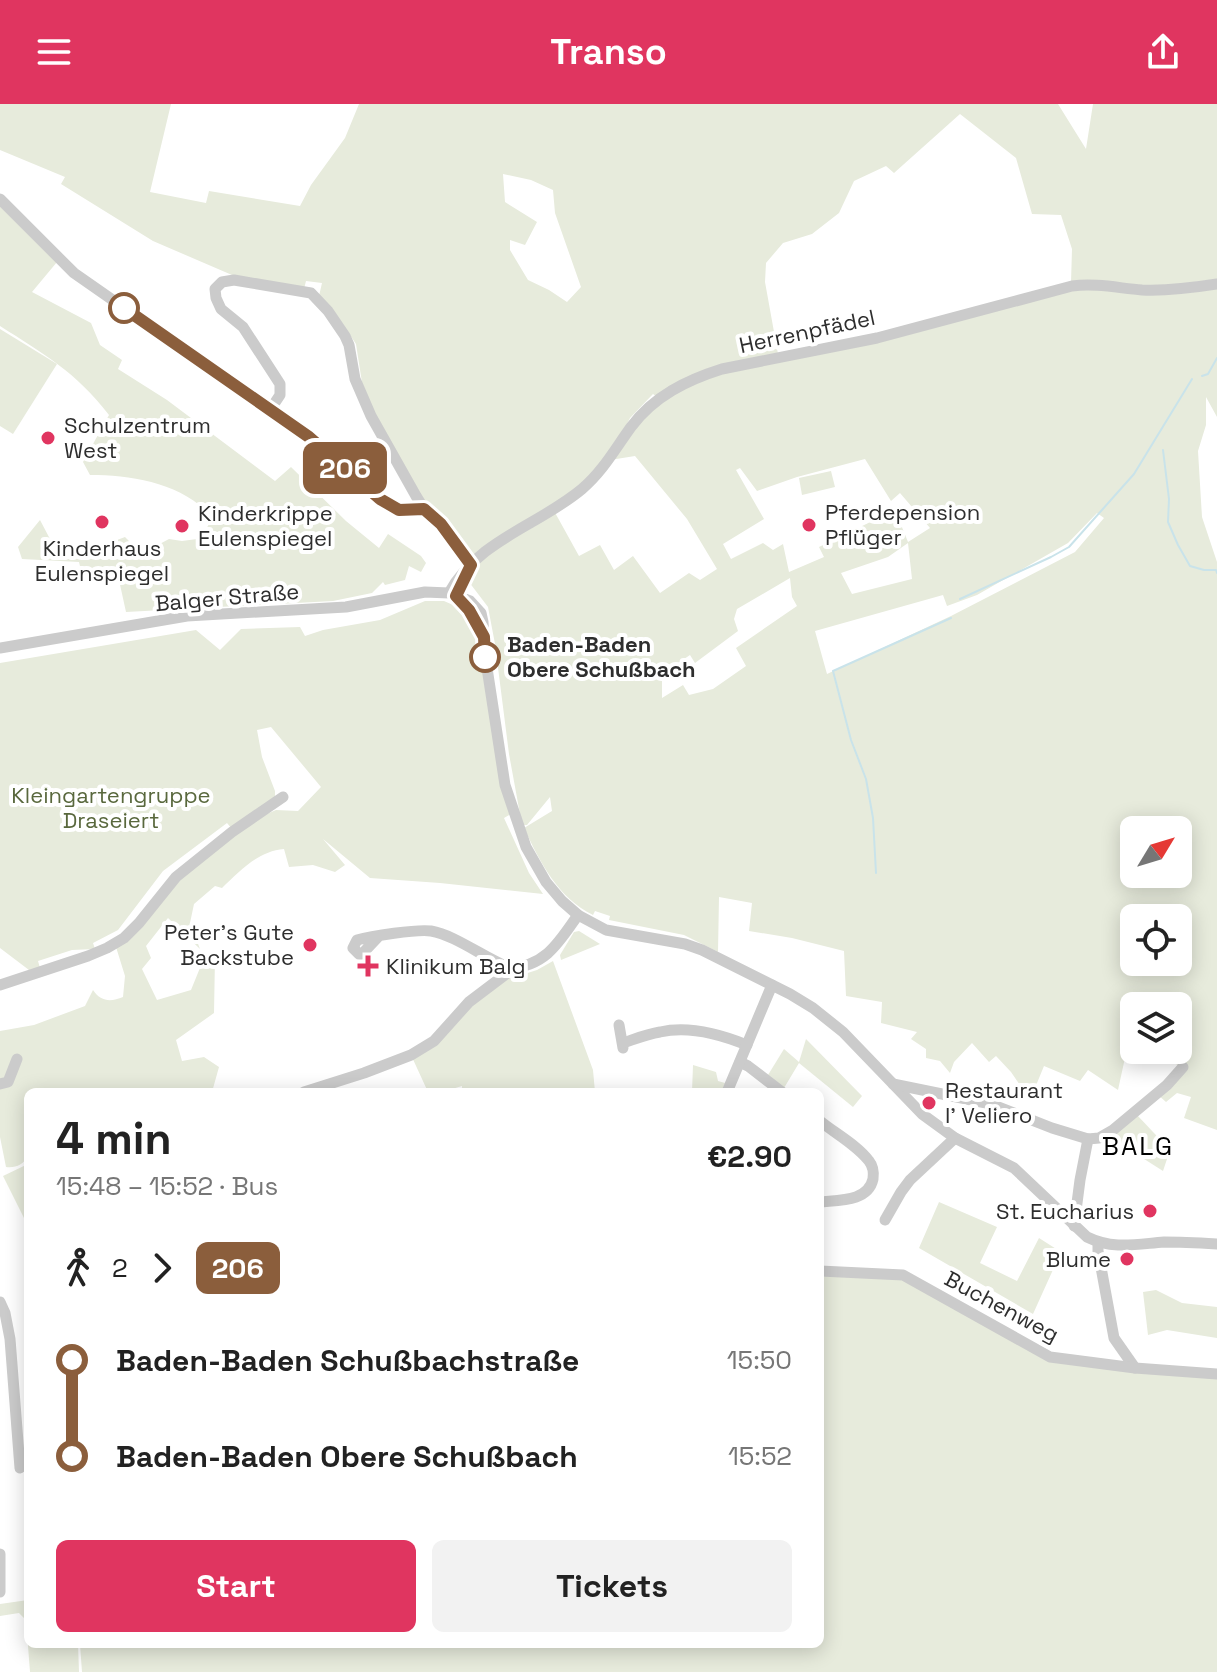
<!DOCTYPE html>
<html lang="en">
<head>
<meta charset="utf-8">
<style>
  :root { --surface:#fff; --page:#f2f2f2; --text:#222; --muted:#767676; --accent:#e03560 }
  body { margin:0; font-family:"Space Grotesk",sans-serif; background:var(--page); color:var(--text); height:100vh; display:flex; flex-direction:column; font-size:30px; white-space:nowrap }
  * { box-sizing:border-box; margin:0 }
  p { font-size:26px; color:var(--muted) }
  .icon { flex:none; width:44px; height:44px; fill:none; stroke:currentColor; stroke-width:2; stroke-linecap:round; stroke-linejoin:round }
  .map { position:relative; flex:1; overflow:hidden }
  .details { position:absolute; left:24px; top:984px; width:800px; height:560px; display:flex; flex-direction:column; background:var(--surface); border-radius:12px; box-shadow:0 4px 20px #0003 }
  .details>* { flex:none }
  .badge { padding:0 16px; border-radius:12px; font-size:28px; line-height:52px }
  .needle { width:52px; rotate:52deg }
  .controls { position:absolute; left:1120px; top:712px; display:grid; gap:16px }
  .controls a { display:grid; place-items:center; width:72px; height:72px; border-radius:12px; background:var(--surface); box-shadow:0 4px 20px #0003; font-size:40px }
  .map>.badge { position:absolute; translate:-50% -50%; box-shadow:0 0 0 4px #fff }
  .legs { display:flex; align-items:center; gap:12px; height:88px; padding:0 32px; font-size:26px }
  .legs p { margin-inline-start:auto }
  .overview { display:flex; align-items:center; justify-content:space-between; height:136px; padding:0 32px }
  h1 { font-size:44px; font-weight:700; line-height:60px }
  .primary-button { display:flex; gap:16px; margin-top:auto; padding:16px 32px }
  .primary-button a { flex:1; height:92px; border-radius:12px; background:var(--accent); color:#fff; font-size:32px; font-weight:700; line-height:92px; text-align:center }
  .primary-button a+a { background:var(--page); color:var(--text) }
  ul { padding:0 32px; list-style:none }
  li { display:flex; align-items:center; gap:28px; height:96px; font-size:30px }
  li i { display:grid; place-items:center; width:12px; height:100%; margin:0 10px; background:currentColor }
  li i::after { content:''; width:20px; height:20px; margin:-10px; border:6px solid; border-radius:50%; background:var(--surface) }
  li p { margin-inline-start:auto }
  li:first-child i { background:linear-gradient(#0000 50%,currentColor 0) }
  li:last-child i { background:linear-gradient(currentColor 50%,#0000 0) }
  header { display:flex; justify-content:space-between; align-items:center; height:104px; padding:0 32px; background:var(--accent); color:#fff; font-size:36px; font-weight:700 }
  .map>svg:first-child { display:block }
  .green { fill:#e7ebdc; fill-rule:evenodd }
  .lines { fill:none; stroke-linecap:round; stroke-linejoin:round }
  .stream { stroke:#c9e3ea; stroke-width:2 }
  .minor { stroke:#cbcbcb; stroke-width:11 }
  .line-1-casing { stroke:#fff; stroke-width:18 }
  .line-1 { stroke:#8b5e3c; stroke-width:12 }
  .stop-1-dot { fill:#fff; stroke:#8b5e3c; stroke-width:4 }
  .poi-dot { fill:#e03560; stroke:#fff; stroke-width:3 }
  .labels { text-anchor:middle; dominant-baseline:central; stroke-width:8; stroke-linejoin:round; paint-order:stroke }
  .street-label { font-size:22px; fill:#2e2e2e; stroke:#fff }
  .poi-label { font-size:22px; fill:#2e2e2e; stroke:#fff; text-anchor:start }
  .stop-label { font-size:22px; font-weight:bold; fill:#2e2e2e; stroke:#fff; text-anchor:start }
  .park-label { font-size:22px; fill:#59683d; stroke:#fff }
  .quarter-label { font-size:26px; letter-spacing:2px; fill:#000; stroke:#fff }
</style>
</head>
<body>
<header><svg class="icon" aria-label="menu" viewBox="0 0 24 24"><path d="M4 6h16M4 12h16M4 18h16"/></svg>Transo<svg class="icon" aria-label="share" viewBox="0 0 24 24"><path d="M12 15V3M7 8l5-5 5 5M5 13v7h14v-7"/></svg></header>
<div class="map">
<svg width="1217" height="1568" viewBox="0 0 1217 1568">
  <rect width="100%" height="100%" fill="#fff"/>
  <g class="green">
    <path d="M0,0H171L150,88L206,99L209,87L300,102L311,81L345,34L359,0H1058L1086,45L1093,0H1217V175L1159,183L1116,179H1071L1072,145L1061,111L1032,110L1016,54L960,10L894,69L886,62L854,77L839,109L812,130L783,139L766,159L765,178L778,250C735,258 692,266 657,293L653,290L630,314L613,348L637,315L679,284L696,277L722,268L834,245L1057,189L1089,184L1151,190L1188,189L1217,183V313L1206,293V321L1198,347L1202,413L1217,458V1026L1184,1014L1191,993L1177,989L1166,998L1157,990L1176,973L1183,963L1142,946H1178V902H1134V942L1128,940L1118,986L1088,966L1080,977L1044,962L1030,996L1011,968L996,952L989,958L972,939L954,958L950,969L940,957L926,954V945L911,935L917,928L881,919L882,898L846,892L844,847L792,834L749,827L752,799L719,793L718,848L684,831L609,816L610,812L595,807L593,811C558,794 540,758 524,724L552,707L550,693L527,721H522L509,650L495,540L488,503L469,478L476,456L442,415L419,394L373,310L363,285L356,240L338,213L319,192L322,179L306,177L304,185L232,171L153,137L61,80L65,73L0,46ZM503,70L531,76L553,86L555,109L581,183L567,198L549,186L528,176L510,146V136L525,141L537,118L505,98ZM635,352L687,415L717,465L700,476L689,469L660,489L633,452L614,466L600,441L579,452L553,405C576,391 593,376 610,356ZM865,355L891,397L900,389L930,424L908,438L895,406L819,443L824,453L789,468L783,440L773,446L763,439L731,455L723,440L764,415L736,366L740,364L757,387L797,373ZM1097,409L1104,414L1075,448L951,512L827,570L815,527L943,491L947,502L977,491L1068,439ZM908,439L912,475L852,490L841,469L888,453ZM790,474L792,493L797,502L736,544L746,562L713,585L689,591L683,581L662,594V570L690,551L695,559L738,527L734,515L737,505ZM1134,726H1178V770H1134ZM1134,814H1178V858H1134Z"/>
    <path d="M0,101L57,158L32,188L91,219L100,241L122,256L118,265L167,296L275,377L291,363L346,417L379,444L388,430L421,452L426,459L421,468L409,462L405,476L385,481L383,478L372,489L333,497L126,508L119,476L84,479L79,458L22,455L18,443L40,416L50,435L59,442L109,439L125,433L137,445L154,443L169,435L182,437L197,435L208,422L211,412C182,379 132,371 90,371L83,358L109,311C76,268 44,250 0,222Z"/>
    <polygon points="0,225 57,260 13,330 0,322"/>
    <polygon points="831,367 835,383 802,391 799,374"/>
    <path d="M425,497H444L460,504L474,525L485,564L511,710L504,714L529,769L543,790L440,779L370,774L323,735L345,761L335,768L313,761L289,763L284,745C258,747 240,767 222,784L215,782L194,800L190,819L200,845L168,814L146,842L151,854L142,865L157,896L191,886L204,854L215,853L214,909L176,936L182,957L204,953L219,963L212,988H28V1052C23,1061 16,1064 6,1063L0,1033V927L34,921L85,902L93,886C101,898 111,898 123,893L125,872L116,843L176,773L253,716L276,706L298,707L321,683L271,623L257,626L262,653L275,687V693L232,725L227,719L163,767L118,826L93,839L95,845L72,846L38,857L40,864L29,866L0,844V559L196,526L220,546L241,525L300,523L305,532L323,526L380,516Z"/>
    <polygon points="579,827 600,840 561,856 560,851 574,828"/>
    <polygon points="553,857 593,966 595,988 462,988 462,982 442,988 428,988 411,951 506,870 512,874 537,866"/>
    <polygon points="806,935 862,992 853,1003 799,959 784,984 768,971 784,945 799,958"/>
    <polygon points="693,961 716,968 718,977 725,979 721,988 692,988"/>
    <polygon points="1137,1011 1170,1046 1163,1067 1108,1032"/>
    <polygon points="28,1060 28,1122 3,1072"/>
    <polygon points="939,1098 997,1123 980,1159 1017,1177 1039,1134 1061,1148 1033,1210 919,1144"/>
    <polygon points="820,1172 902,1175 1046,1255 1217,1270 1217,1568 82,1568 80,1540 820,1540"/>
    <polygon points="1156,1186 1182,1199 1217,1203 1217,1234 1167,1226 1148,1231 1143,1188"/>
    <polygon points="28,1496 28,1540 78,1540 79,1568 30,1568 26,1516 19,1509 0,1512 0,1500"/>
  </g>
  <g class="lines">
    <g class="stream">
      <polyline points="1202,272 1208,270 1217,254"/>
      <polyline points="1163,346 1169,395 1168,418 1178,441 1190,462 1204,466 1216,466 1217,469"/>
      <polyline points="960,495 1051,453 1069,443 1134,370 1192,275"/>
      <polyline points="876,769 873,714 866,675 851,636 833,567 951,514"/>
    </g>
    <g class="minor">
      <polyline points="0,95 74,169 309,333 380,395 399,406 424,405"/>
      <polyline points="270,306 280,291 280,280 243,223 221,205 216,194 215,185 222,178 234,176 311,189 328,207 345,232 349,241 355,275 371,312 416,392 424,405 441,420 471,461"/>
      <path d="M449,489C479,435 538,422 582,385C603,367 615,345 631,323C654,292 687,276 722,265L877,234L1072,182C1096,179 1118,184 1142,186C1167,187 1192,184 1217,180"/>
      <polyline points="456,492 469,506 481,527"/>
      <path d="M0,544L187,512L346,503L425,488L449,489L470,497L481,509L483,518L485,551L505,681L526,743L546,778L562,797L578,811L606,826L685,840L702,846L790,890L813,904L843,928L922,1010L955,1034L1014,1064L1087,1133C1113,1146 1137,1140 1164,1138C1182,1138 1200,1139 1217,1140"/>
      <path d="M378,833L362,850H359L353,844L357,836C371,832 417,825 431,827C455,831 486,855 510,864"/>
      <polyline points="0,881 88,852 107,844 124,834 139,819 176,773 232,728 283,693"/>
      <polyline points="619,921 623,944"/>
      <path d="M623,939C635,935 647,930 660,928C689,921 720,930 747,941"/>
      <polyline points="740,958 748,962 782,988"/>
      <polyline points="0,980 8,978 17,955"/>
      <polyline points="893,980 991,1000 1052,1024 1088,1035 1099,1034 1113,1026 1167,981 1183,963"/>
      <path d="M304,988L364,969L411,951L434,937L469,898L506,870L510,864C546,862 559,838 578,811"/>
      <polyline points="727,988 772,881"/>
      <path d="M820,1017C836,1030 857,1041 869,1057C873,1062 874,1068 873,1075C868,1098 838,1096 820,1098"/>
      <polyline points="885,1116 901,1088 910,1076 955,1034"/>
      <polyline points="1074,1122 1080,1076 1088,1035"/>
      <polyline points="1098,1139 1098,1147 1114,1234 1135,1264"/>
      <polyline points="820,1167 903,1171 1050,1253 1135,1264 1217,1270"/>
      <polyline points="0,1198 5,1209 10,1235 20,1364"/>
      <polyline points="0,1450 0,1488"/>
    </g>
  </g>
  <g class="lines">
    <defs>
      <polyline id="line-1" points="124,204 309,333 380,395 399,406 424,405 441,420 471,461 456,492 469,506 484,533 485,553"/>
    </defs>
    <use href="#line-1" class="line-1-casing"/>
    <use href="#line-1" class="line-1"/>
  </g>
  <g class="stop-1-dot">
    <circle cx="124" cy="204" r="14"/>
    <circle cx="485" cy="553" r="14"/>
  </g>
  <g class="poi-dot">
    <circle cx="48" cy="334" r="8"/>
    <circle cx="102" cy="418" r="8"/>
    <circle cx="809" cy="421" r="8"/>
    <circle cx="182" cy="422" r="8"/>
    <circle cx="310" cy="841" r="8"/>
    <path d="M364 850h8v8h8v8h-8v8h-8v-8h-8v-8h8z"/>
    <circle cx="929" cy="999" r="8"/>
    <circle cx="1150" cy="1107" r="8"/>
    <circle cx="1127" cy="1155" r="8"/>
  </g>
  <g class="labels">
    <g class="street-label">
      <text transform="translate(807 227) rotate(-12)">Herrenpfädel</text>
      <text transform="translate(227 493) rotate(-5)">Balger Straße</text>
      <text transform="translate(1002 1202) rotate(28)">Buchenweg</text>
    </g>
    <g class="poi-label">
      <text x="64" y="321">Schulzentrum<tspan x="64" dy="25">West</tspan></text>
      <text x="825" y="408">Pferdepension<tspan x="825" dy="25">Pflüger</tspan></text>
      <text x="198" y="409">Kinderkrippe<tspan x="198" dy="25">Eulenspiegel</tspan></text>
      <text x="102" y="444" text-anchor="middle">Kinderhaus<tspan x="102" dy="25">Eulenspiegel</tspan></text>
      <text x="294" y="828" text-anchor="end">Peter's Gute<tspan x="294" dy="25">Backstube</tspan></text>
      <text x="386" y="862">Klinikum Balg</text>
      <text x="945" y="986">Restaurant<tspan x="945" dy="25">I' Veliero</tspan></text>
      <text x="1134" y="1107" text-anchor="end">St. Eucharius</text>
      <text x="1111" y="1155" text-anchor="end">Blume</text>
    </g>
    <g class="stop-label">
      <text x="507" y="540">Baden-Baden<tspan x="507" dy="25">Obere Schußbach</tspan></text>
    </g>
    <g class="park-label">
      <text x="111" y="691">Kleingartengruppe<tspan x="111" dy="25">Draseiert</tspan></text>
    </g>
    <g class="quarter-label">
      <text x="1138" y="1042">BALG</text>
    </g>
  </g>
</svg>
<div class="controls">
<a><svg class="needle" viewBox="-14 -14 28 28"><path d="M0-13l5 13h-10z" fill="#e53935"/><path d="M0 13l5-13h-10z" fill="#767676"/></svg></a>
<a><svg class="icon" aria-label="locate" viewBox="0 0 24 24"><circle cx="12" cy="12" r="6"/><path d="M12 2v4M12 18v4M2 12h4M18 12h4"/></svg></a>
<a><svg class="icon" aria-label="layers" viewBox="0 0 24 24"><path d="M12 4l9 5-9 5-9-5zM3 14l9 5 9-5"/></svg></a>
</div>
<b class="badge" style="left:345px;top:364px;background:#8b5e3c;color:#fff">206</b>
<section class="details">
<div class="overview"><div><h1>4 min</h1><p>15:48 – 15:52 · Bus</p></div><b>€2.90</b></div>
<div class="legs"><svg class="icon" aria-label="walk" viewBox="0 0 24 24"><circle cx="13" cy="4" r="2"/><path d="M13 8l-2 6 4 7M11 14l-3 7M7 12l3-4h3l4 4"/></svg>2<svg class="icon" aria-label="forward" viewBox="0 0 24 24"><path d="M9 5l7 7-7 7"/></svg><b class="badge" style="background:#8b5e3c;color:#fff">206</b></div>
<ul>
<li><i style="color:#8b5e3c"></i><b>Baden-Baden Schußbachstraße</b><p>15:50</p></li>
<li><i style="color:#8b5e3c"></i><b>Baden-Baden Obere Schußbach</b><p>15:52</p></li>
</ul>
<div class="primary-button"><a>Start</a><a>Tickets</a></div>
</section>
</div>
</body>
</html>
